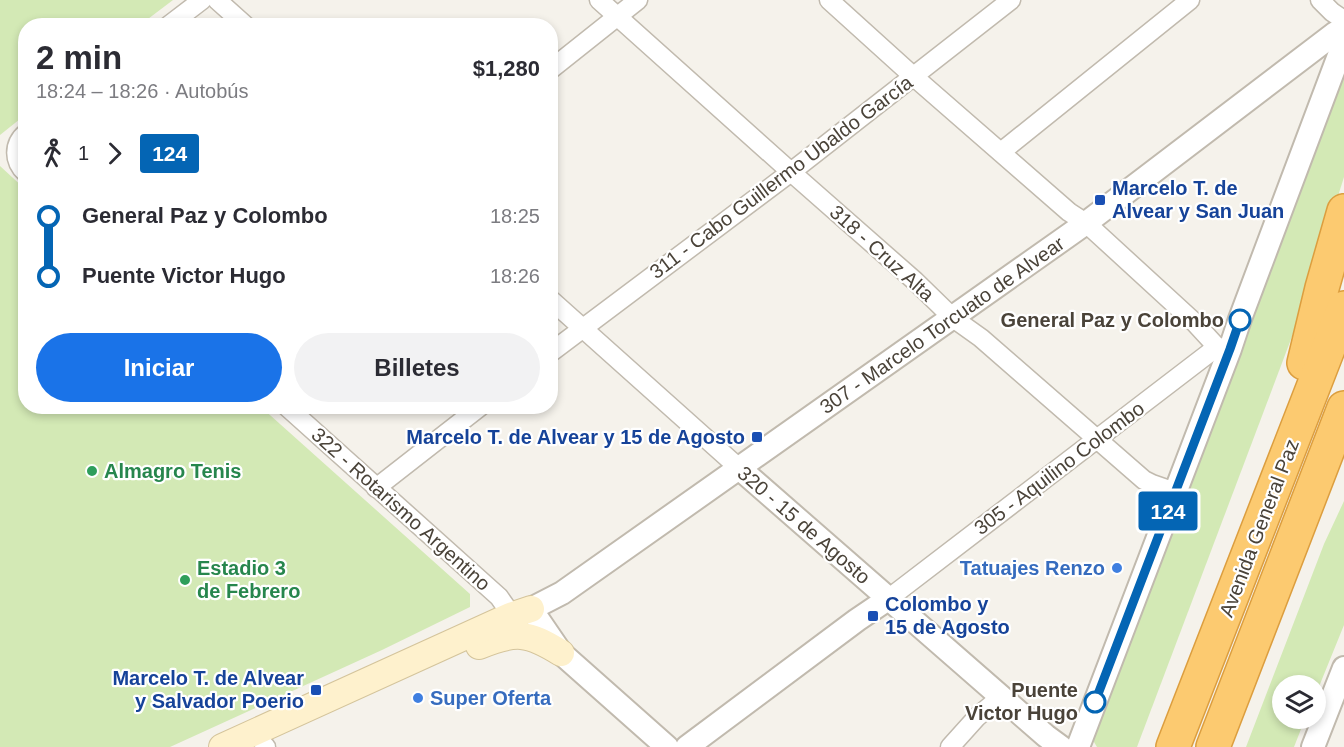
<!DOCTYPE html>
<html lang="es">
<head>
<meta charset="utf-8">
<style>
  :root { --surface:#fff; --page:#f2f2f3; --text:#2b2b33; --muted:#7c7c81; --accent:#1a73e8 }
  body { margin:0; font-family:Helvetica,sans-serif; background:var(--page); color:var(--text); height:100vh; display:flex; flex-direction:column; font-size:22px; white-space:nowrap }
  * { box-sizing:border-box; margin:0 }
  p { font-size:20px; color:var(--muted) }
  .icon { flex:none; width:33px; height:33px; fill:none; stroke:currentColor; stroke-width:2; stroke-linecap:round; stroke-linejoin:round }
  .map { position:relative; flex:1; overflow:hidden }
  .drawer { position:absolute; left:18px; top:18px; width:540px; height:396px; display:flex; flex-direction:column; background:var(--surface); border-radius:24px; box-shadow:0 3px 9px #0003 }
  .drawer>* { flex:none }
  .badge { padding:0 12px; border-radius:4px; font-size:21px; line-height:39px }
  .buttons { position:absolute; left:1272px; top:675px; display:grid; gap:12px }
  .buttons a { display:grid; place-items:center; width:54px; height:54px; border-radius:50%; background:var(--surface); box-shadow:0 3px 9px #0003; font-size:30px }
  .map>.badge { position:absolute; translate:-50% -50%; box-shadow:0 0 0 3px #fff }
  .legs { display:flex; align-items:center; gap:9px; height:66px; padding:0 18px; font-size:20px }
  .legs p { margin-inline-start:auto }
  .head { display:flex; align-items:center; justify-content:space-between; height:102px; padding:0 18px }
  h1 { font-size:33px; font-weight:800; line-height:45px }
  .cta { display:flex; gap:12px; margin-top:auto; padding:12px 18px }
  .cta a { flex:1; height:69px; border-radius:36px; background:var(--accent); color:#fff; font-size:24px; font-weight:800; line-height:69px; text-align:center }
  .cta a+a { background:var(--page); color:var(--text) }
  ul { padding:0 18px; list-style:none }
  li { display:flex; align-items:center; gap:21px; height:60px; font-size:22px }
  li i { display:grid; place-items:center; width:9px; height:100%; margin:0 8px; background:currentColor }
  li i::after { content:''; width:15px; height:15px; margin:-8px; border:4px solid; border-radius:50%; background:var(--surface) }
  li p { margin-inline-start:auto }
  li:first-child i { background:linear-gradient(#0000 50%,currentColor 0) }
  li:last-child i { background:linear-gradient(currentColor 50%,#0000 0) }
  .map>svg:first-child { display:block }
  .grass { fill:#d3e9b5 }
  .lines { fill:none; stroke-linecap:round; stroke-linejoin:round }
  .minor-casing { stroke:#c1baae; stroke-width:21 }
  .tertiary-casing { stroke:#c1baae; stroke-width:26 }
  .secondary-casing { stroke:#d4c49b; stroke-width:28 }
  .motorway-casing { stroke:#dc9e3f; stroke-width:36 }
  .minor { stroke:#fff; stroke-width:18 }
  .tertiary { stroke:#fff; stroke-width:22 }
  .secondary { stroke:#fef1cd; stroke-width:26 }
  .motorway { stroke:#fcca70; stroke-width:33 }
  .line-1-casing { stroke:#fff; stroke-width:14 }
  .line-1 { stroke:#0465b4; stroke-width:9 }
  .transit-dot { fill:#1a4fb4; stroke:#fff; stroke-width:2 }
  .stop-1-dot { fill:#fff; stroke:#0465b4; stroke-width:3 }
  .leisure-dot { fill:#2e9e5b; stroke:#fff; stroke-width:2 }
  .shop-dot { fill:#3f7fe0; stroke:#fff; stroke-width:2 }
  .labels { text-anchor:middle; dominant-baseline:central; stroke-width:4.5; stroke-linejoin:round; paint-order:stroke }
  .street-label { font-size:20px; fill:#4a4339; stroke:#fff }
  .transit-label { font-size:20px; font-weight:bold; fill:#164399; stroke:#fff; text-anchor:start }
  .stop-label { font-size:20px; font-weight:bold; fill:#4a4339; stroke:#fff; text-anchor:end }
  .leisure-label { font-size:20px; font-weight:bold; fill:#27864d; stroke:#fff; text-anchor:start }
  .shop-label { font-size:20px; font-weight:bold; fill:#366cbe; stroke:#fff; text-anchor:end }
</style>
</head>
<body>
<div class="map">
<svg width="1344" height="747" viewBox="0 0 1344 747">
  <rect width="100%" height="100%" fill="#f5f2eb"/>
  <g class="grass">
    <polygon points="0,0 173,0 140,25 26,26 25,115 0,135"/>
    <polygon points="1344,46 1344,177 1302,310 1137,747 1097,747 1094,742 1094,731"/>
    <polygon points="0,166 25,189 26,406 261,407 470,594 470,607 382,650 170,747 0,747"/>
    <polygon points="1344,501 1344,625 1316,694 1316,686 1282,686 1282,718 1305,719 1294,747 1246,747 1324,544"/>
  </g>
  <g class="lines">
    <defs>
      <g id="minor">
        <polyline points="217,0 246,26"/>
        <polyline points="599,0 791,172 915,281 953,318 981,338 1144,480 1152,484 1175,492"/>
        <polyline points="829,0 913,76 1069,212 1086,223 1194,322 1217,347"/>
        <polyline points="1320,0 1332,12 1344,20"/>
        <polyline points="168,26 202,0"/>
        <polyline points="550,70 638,0"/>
        <path d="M26,133C13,144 13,161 26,173"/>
        <polyline points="1001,152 1190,0"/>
        <polyline points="550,299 739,468"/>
        <polyline points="550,353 791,172 1011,0"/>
        <polyline points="286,406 499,597 506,607 510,616"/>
        <polyline points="376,488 481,406"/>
        <polyline points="888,599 1217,347 1229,349"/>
        <polyline points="264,745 266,747"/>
        <polyline points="950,747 977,717 1002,696"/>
      </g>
      <g id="tertiary">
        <polyline points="739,468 1046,736 1061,747"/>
        <polyline points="667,747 561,653 531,609 562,593 1086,223 1334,34 1344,28"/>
        <polyline points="687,747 857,620 888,599"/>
        <polyline points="1078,747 1230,349 1240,319 1344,42"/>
        <polyline points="1313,747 1344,668"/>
      </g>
      <g id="secondary">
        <path d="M479,646C515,631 528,632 561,653"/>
        <polyline points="222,747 510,616 531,609"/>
      </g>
      <g id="motorway">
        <polyline points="1304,363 1322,288 1344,211"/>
        <polyline points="1173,747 1344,308"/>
        <polyline points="1213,747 1344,408"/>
      </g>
    </defs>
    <use href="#minor" class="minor-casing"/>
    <use href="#tertiary" class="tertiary-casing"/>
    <use href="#secondary" class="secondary-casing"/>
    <use href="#motorway" class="motorway-casing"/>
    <use href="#minor" class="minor"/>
    <use href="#tertiary" class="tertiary"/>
    <use href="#secondary" class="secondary"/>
    <use href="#motorway" class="motorway"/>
  </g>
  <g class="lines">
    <defs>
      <polyline id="line-1" points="1095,702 1230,349 1240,320"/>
    </defs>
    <use href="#line-1" class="line-1-casing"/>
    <use href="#line-1" class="line-1"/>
  </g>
  <g class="transit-dot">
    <rect x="1094" y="194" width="12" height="12" rx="3"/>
    <rect x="751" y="431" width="12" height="12" rx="3"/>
    <rect x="867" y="610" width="12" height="12" rx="3"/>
    <rect x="310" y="684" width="12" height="12" rx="3"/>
  </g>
  <g class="stop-1-dot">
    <circle cx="1240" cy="320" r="10"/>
    <circle cx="1095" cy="702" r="10"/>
  </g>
  <g class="leisure-dot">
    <circle cx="92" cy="471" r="6"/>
    <circle cx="185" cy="580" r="6"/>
  </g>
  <g class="shop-dot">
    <circle cx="1117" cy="568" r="6"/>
    <circle cx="418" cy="698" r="6"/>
  </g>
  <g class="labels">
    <g class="street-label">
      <text transform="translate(781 177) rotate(-37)">311 - Cabo Guillermo Ubaldo García</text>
      <text transform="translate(882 253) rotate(42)">318 - Cruz Alta</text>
      <text transform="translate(942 325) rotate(-35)">307 - Marcelo Torcuato de Alvear</text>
      <text transform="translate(1059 468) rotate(-37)">305 - Aquilino Colombo</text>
      <text transform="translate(401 509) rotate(42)">322 - Rotarismo Argentino</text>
      <text transform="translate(804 525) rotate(41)">320 - 15 de Agosto</text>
      <text transform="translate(1259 528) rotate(-69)">Avenida General Paz</text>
    </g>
    <g class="transit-label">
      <text x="1112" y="188">Marcelo T. de<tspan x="1112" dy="23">Alvear y San Juan</tspan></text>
      <text x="745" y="437" text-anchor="end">Marcelo T. de Alvear y 15 de Agosto</text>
      <text x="885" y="604">Colombo y<tspan x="885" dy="23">15 de Agosto</tspan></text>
      <text x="304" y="678" text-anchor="end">Marcelo T. de Alvear<tspan x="304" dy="23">y Salvador Poerio</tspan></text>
    </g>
    <g class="stop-label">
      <text x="1224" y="320">General Paz y Colombo</text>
      <text x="1078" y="690">Puente<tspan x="1078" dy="23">Victor Hugo</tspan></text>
    </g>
    <g class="leisure-label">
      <text x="104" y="471">Almagro Tenis</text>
      <text x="197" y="568">Estadio 3<tspan x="197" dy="23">de Febrero</tspan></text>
    </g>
    <g class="shop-label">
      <text x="1105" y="568">Tatuajes Renzo</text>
      <text x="430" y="698" text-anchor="start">Super Oferta</text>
    </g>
  </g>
</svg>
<div class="buttons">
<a><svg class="icon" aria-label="layers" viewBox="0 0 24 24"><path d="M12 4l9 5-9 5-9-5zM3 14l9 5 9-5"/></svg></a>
</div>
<b class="badge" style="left:1168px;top:511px;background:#0465b4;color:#fff">124</b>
<section class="drawer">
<div class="head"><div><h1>2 min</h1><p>18:24 – 18:26 · Autobús</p></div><b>$1,280</b></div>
<div class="legs"><svg class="icon" aria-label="walk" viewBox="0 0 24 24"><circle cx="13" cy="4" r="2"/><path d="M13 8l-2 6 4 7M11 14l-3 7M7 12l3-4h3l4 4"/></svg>1<svg class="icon" aria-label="forward" viewBox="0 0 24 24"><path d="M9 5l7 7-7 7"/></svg><b class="badge" style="background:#0465b4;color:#fff">124</b></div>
<ul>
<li><i style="color:#0465b4"></i><b>General Paz y Colombo</b><p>18:25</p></li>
<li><i style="color:#0465b4"></i><b>Puente Victor Hugo</b><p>18:26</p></li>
</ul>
<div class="cta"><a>Iniciar</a><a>Billetes</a></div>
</section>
</div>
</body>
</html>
